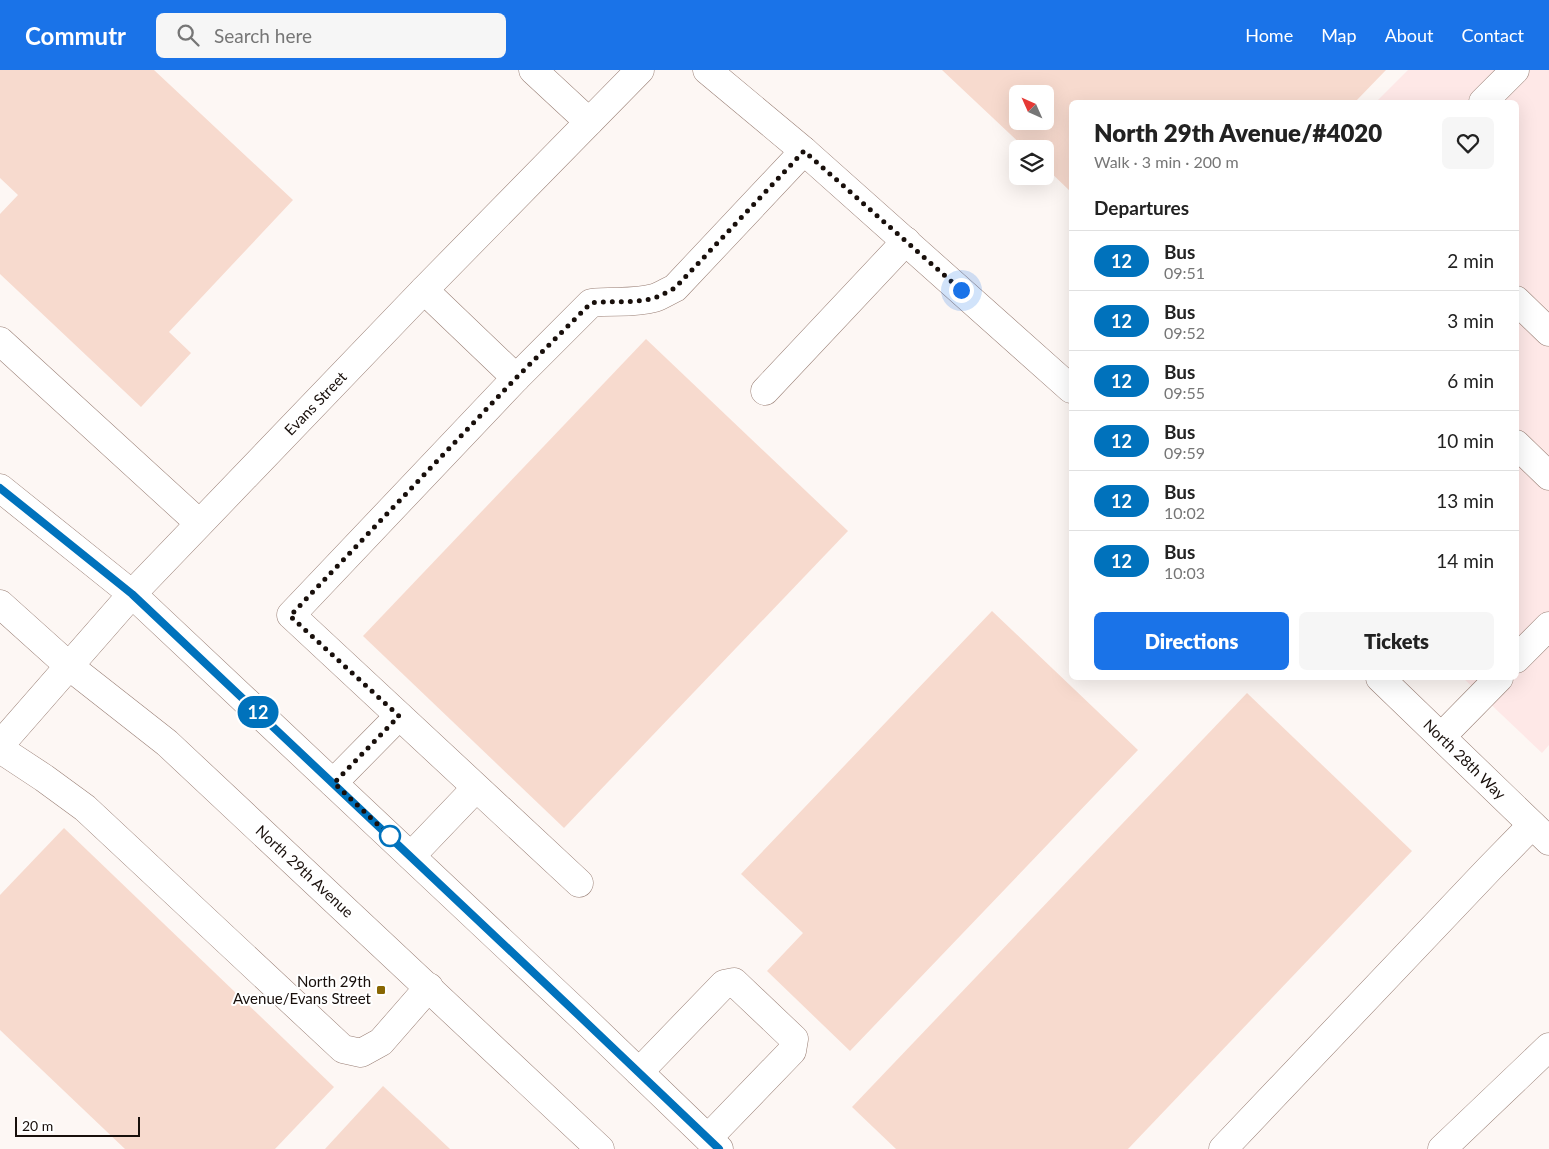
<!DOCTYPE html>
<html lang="en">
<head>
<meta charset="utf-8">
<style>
  :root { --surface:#fff; --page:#f6f6f6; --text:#222; --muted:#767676; --line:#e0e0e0; --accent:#1a73e8 }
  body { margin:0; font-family:Lato,sans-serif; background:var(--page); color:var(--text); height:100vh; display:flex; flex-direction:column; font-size:19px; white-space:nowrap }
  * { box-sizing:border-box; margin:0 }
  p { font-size:16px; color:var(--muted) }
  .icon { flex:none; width:28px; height:28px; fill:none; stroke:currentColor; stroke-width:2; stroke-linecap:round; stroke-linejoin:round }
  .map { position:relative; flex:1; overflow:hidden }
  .side { position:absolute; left:1069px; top:30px; width:450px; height:580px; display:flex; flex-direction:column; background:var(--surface); border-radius:8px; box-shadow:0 5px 20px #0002 }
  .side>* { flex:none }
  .badge { padding:0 10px; border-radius:16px; font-size:18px; line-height:32px }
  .needle { width:32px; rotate:315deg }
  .controls { position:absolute; left:1009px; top:15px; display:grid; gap:10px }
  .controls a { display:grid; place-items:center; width:45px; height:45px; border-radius:8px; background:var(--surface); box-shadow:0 5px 20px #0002; font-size:25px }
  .scale { position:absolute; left:15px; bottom:12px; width:125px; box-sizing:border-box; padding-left:5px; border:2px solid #180f0b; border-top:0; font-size:14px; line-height:18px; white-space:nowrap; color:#180f0b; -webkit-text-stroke:4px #fff; paint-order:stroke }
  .you { position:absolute; width:25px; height:25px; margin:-12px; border:4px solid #fff; border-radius:50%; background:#1a73e8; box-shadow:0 0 0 8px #1a73e833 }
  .map>.badge { position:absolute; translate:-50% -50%; box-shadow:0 0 0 2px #fff }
  h2 { padding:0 25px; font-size:19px; line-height:45px }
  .round { display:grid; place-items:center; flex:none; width:52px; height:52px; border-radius:8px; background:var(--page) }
  .summary { display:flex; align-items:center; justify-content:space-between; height:85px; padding:0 25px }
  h1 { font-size:24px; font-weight:800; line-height:38px }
  .primary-button { display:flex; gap:10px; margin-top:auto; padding:10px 25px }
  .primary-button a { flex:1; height:58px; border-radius:8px; background:var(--accent); color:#fff; font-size:20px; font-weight:800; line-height:58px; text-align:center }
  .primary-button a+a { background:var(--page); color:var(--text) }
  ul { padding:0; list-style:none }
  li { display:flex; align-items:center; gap:15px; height:60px; padding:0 25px; border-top:1px solid var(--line) }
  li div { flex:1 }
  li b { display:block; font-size:19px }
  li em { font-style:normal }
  li .badge { min-width:55px; font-weight:700; text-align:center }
  header { display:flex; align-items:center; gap:30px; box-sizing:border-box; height:70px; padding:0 25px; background:var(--accent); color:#fff }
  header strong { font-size:24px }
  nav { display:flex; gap:28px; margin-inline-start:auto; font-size:18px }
  .search { width:350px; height:45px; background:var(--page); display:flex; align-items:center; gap:12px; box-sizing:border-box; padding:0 18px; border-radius:8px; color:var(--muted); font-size:19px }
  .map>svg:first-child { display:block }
  .industrial { fill:#fee8e7 }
  .building { fill:#f7dace; fill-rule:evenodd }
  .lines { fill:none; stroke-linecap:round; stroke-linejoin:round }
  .minor-casing { stroke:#997f75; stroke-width:29 }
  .minor { stroke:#fff; stroke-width:28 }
  .line-casing { stroke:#fff; stroke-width:11 }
  .line { stroke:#0072bc; stroke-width:8 }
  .walk { stroke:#180f0b; stroke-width:5; stroke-dasharray:0 9 }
  .stop-dot { fill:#fff; stroke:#0072bc; stroke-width:2.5 }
  .poi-dot { fill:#886602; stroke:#fff; stroke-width:2 }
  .labels { text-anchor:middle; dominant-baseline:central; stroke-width:4; stroke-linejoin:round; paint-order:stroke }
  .street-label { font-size:15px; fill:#180f0b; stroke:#fff }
  .poi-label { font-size:15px; fill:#180f0b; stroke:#fff; text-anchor:end }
</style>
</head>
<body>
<header>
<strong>Commutr</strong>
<div class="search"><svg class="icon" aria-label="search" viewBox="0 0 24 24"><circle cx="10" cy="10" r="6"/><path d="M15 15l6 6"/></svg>Search here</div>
<nav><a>Home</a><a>Map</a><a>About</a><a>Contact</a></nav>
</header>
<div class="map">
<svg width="1549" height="1079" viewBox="0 0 1549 1079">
  <rect width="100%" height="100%" fill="#fdf7f4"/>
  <polygon class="industrial" points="1408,0 1549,0 1549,675 1542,683 1463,608 1516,608 1516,32 1376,32"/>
  <g class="building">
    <polygon points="0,0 154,0 293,130 169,262 191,283 141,337 0,204 0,144 18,125 0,108"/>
    <path d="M942,0H1386L1355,32H1071V122L1045,97V79H1026ZM1018,24H1045V51H1018Z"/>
    <polygon points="646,269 848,461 564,758 363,566"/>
    <polygon points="992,541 1138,680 850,981 767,901 803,863 741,804"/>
    <polygon points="1247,623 1412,781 1128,1079 896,1079 852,1037"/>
    <polygon points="64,758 334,1017 275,1079 125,1079 0,960 0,825"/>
    <polygon points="383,1016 450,1079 325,1079"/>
  </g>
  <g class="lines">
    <defs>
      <g id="minor">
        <polyline points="533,0 589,52"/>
        <polyline points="707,0 804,81 1071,319"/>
        <polyline points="1483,32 1515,0"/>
        <polyline points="424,220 516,308 291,545 579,813"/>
        <polyline points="1516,230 1549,262"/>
        <polyline points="0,271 199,453"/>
        <path d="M516,308L591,233C612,230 633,234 654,228C661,226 668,221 675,218L804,81"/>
        <polyline points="765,321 906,171"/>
        <polyline points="1516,374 1549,406"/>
        <polyline points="0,418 132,524 585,950 719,1079"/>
        <polyline points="0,534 69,596 167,673 600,1079"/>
        <polyline points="1516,589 1549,556"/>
        <polyline points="1380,608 1549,771"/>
        <polyline points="1442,666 1499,608"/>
        <polyline points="0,675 132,524 424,220 640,0"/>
        <polyline points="0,679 44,708 85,738 343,979 361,983 381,972 429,917"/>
        <polyline points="333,713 399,646"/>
        <polyline points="411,786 476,718"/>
        <polyline points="639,1002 724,914 734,912 794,969 792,981 708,1068"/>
        <polyline points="1223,1079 1489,799 1532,755"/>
        <polyline points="1442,1079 1549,977"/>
      </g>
    </defs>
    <use href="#minor" class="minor-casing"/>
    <use href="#minor" class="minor"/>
  </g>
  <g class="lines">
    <defs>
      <polyline id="line" points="0,418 132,524 570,937 719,1079"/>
    </defs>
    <use href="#line" class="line-casing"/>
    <use href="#line" class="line"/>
    <path class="walk" d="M390,766L334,713L399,646L290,546L516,308L591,233C612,230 633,234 654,228C661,226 668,221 675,218L804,81L961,220"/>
  </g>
  <circle class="stop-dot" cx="390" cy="766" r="10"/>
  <rect class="poi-dot" x="376" y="915" width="10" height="10" rx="2.5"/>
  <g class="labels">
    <g class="street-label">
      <text transform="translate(315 333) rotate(-46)">Evans Street</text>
      <text transform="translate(1465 689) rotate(44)">North 28th Way</text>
      <text transform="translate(305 801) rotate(43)">North 29th Avenue</text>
    </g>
    <g class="poi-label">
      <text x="371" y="911">North 29th<tspan x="371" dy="17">Avenue/Evans Street</tspan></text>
    </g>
  </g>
</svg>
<div class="controls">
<a><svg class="needle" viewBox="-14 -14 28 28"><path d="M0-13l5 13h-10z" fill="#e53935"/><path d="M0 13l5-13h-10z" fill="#767676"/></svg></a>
<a><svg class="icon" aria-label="layers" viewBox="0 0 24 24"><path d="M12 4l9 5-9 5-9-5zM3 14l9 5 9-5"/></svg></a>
</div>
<div class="scale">20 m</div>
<div class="you" style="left:961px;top:220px"></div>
<b class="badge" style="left:258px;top:642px;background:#0072bc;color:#fff">12</b>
<section class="side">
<div class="summary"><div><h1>North 29th Avenue/#4020</h1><p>Walk · 3 min · 200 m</p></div><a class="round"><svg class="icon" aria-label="heart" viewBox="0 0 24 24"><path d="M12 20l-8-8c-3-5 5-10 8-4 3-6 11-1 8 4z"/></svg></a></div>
<h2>Departures</h2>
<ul>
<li><span class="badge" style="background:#0072bc;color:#fff">12</span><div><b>Bus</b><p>09:51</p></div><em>2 min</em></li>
<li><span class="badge" style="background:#0072bc;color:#fff">12</span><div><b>Bus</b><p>09:52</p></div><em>3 min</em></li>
<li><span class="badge" style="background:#0072bc;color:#fff">12</span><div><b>Bus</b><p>09:55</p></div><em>6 min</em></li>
<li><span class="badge" style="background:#0072bc;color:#fff">12</span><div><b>Bus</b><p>09:59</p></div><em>10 min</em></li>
<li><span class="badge" style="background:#0072bc;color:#fff">12</span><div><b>Bus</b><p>10:02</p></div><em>13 min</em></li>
<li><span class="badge" style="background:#0072bc;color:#fff">12</span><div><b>Bus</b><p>10:03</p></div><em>14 min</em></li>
</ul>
<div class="primary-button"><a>Directions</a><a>Tickets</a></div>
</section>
</div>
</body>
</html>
